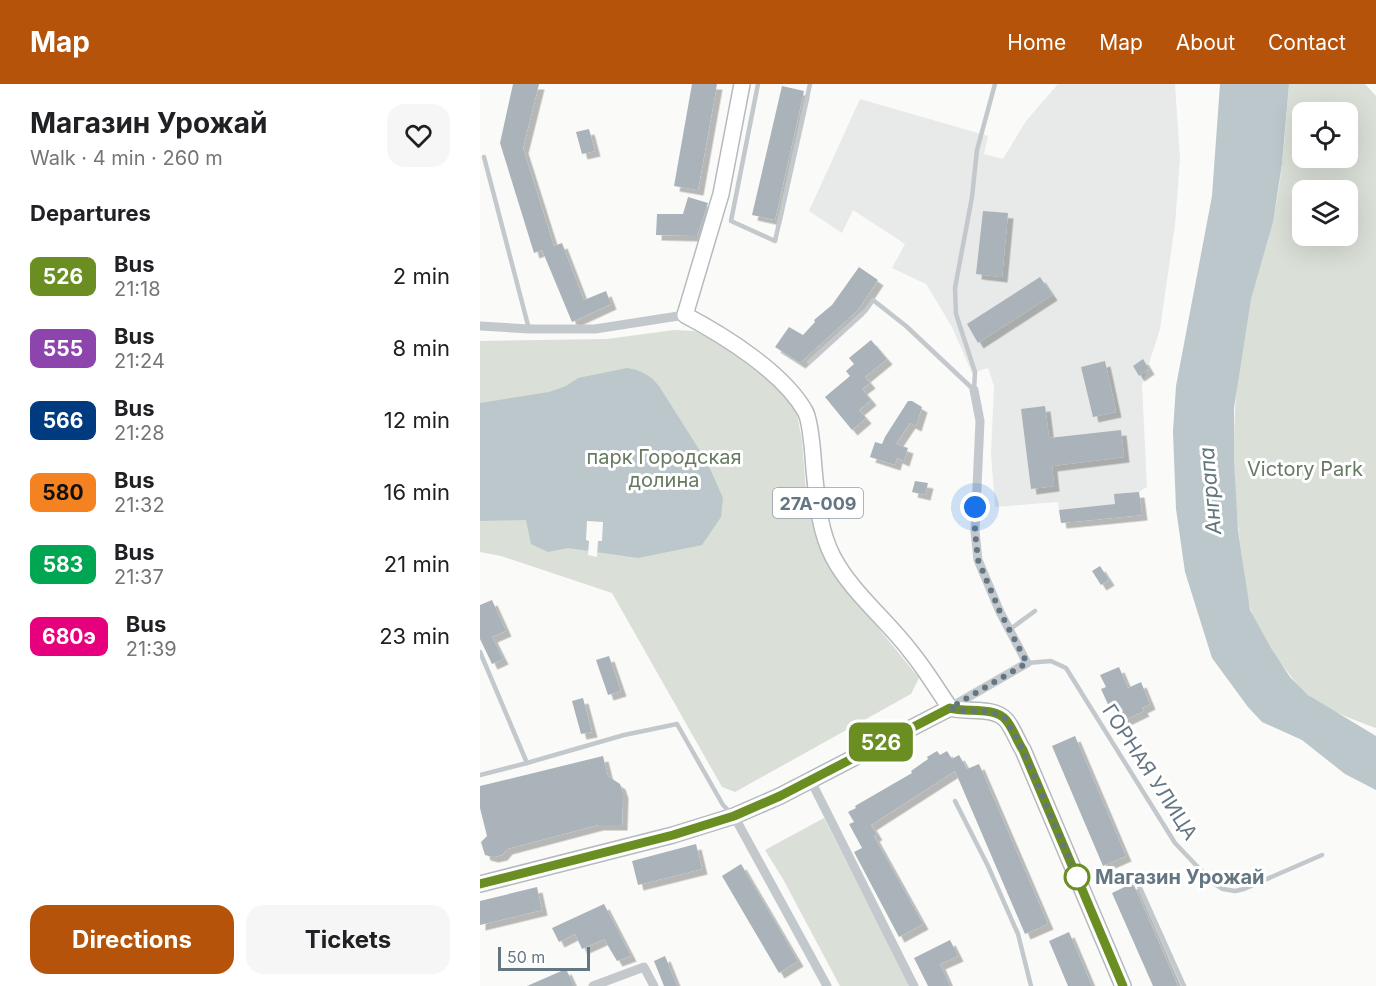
<!DOCTYPE html>
<html lang="en">
<head>
<meta charset="utf-8">
<style>
  :root { --surface:#fff; --page:#f6f6f6; --text:#202124; --muted:#757577; --accent:#b45309 }
  body { margin:0; font-family:Inter,sans-serif; background:var(--page); color:var(--text); height:100vh; display:flex; flex-direction:column; font-size:22px; white-space:nowrap }
  * { box-sizing:border-box; margin:0 }
  p { font-size:20px; color:var(--muted) }
  .icon { flex:none; width:33px; height:33px; fill:none; stroke:currentColor; stroke-width:2; stroke-linecap:round; stroke-linejoin:round }
  .map { position:relative; flex:1; overflow:hidden }
  .side { display:flex; flex-direction:column; background:var(--surface); width:480px }
  .side>* { flex:none }
  .badge { padding:0 12px; border-radius:9px; font-size:21px; line-height:39px }
  .buttons { position:absolute; left:812px; top:18px; display:grid; gap:12px }
  .buttons a { display:grid; place-items:center; width:66px; height:66px; border-radius:12px; background:var(--surface); box-shadow:0 6px 24px #0002; font-size:30px }
  .scale { position:absolute; left:18px; bottom:15px; width:92px; box-sizing:border-box; padding-left:6px; border:3px solid #657683; border-top:0; font-size:16px; line-height:21px; white-space:nowrap; color:#657683; -webkit-text-stroke:4px #fff; paint-order:stroke }
  .you { position:absolute; width:30px; height:30px; margin:-15px; border:4px solid #fff; border-radius:50%; background:#1a73e8; box-shadow:0 0 0 9px #1a73e833 }
  .map>.badge { position:absolute; translate:-50% -50%; box-shadow:0 0 0 3px #fff }
  h2 { padding:0 30px; font-size:22px; line-height:54px }
  .round { display:grid; place-items:center; flex:none; width:63px; height:63px; border-radius:18px; background:var(--page) }
  .headline { display:flex; align-items:center; justify-content:space-between; height:102px; padding:0 30px }
  h1 { font-size:28px; font-weight:700; line-height:45px }
  .cta { display:flex; gap:12px; margin-top:auto; padding:12px 30px }
  .cta a { flex:1; height:69px; border-radius:18px; background:var(--accent); color:#fff; font-size:24px; font-weight:700; line-height:69px; text-align:center }
  .cta a+a { background:var(--page); color:var(--text) }
  ul { padding:0; list-style:none }
  li { display:flex; align-items:center; gap:18px; height:72px; padding:0 30px }
  li div { flex:1 }
  li b { display:block; font-size:22px }
  li em { font-style:normal }
  li .badge { min-width:66px; font-weight:700; text-align:center }
  header { display:flex; align-items:center; gap:36px; box-sizing:border-box; height:84px; padding:0 30px; background:var(--accent); color:#fff }
  header strong { font-size:28px }
  nav { display:flex; gap:33px; margin-inline-start:auto; font-size:21px }
  main { display:flex; flex:1; min-height:0 }
  .map>svg:first-child { display:block }
  .built { fill:#e8e9e9 }
  .green { fill:#dadfd7; fill-rule:evenodd }
  .water { fill:#bbc7cb }
  .pier { fill:#fafaf8 }
  .building { fill:#aab3b9; filter:url(#shadow) }
  .lines { fill:none; stroke-linecap:round; stroke-linejoin:round }
  .primary-casing { stroke:#b5babe; stroke-width:18 }
  .service { stroke:#c3c8cc; stroke-width:4.5 }
  .minor { stroke:#c3c8cc; stroke-width:9 }
  .primary { stroke:#fff; stroke-width:15 }
  .line-casing { stroke:#fff; stroke-width:14 }
  .line { stroke:#6b8e23; stroke-width:9 }
  .walk { stroke:#657683; stroke-width:6; stroke-dasharray:0 10.8 }
  .stop-dot { fill:#fff; stroke:#6b8e23; stroke-width:3 }
  .labels { text-anchor:middle; dominant-baseline:central; stroke-width:6; stroke-linejoin:round; paint-order:stroke }
  .shield { fill:#fff; stroke:#939fa8; stroke-width:1.5 }
  .shield-label { font-size:18px; font-weight:bold; fill:#657683 }
  .park-label { font-size:20px; fill:#687a64; stroke:#fff }
  .street-label { font-size:20px; fill:#657683; stroke:#fff }
  .stop-label { font-size:20px; font-weight:bold; fill:#657683; stroke:#fff; text-anchor:start }
  .water-label { font-size:21px; font-style:italic; fill:#60757c; stroke:#fff }
</style>
</head>
<body>
<header>
<strong>Map</strong>
<nav><a>Home</a><a>Map</a><a>About</a><a>Contact</a></nav>
</header>
<main>
<section class="side">
<div class="headline"><div><h1>Магазин Урожай</h1><p>Walk · 4 min · 260 m</p></div><a class="round"><svg class="icon" aria-label="heart" viewBox="0 0 24 24"><path d="M12 20l-8-8c-3-5 5-10 8-4 3-6 11-1 8 4z"/></svg></a></div>
<h2>Departures</h2>
<ul>
<li><span class="badge" style="background:#6b8e23;color:#fff">526</span><div><b>Bus</b><p>21:18</p></div><em>2 min</em></li>
<li><span class="badge" style="background:#8e44ad;color:#fff">555</span><div><b>Bus</b><p>21:24</p></div><em>8 min</em></li>
<li><span class="badge" style="background:#003b80;color:#fff">566</span><div><b>Bus</b><p>21:28</p></div><em>12 min</em></li>
<li><span class="badge" style="background:#f58220;color:#111">580</span><div><b>Bus</b><p>21:32</p></div><em>16 min</em></li>
<li><span class="badge" style="background:#00a651;color:#fff">583</span><div><b>Bus</b><p>21:37</p></div><em>21 min</em></li>
<li><span class="badge" style="background:#e6007e;color:#fff">680э</span><div><b>Bus</b><p>21:39</p></div><em>23 min</em></li>
</ul>
<div class="cta"><a>Directions</a><a>Tickets</a></div>
</section>
<div class="map">
<svg width="896" height="902" viewBox="0 0 896 902">
  <defs>
    <filter id="shadow"><feDropShadow dx="5.5" dy="5.5" stdDeviation="0" flood-color="#0004"/></filter>
  </defs>
  <rect width="100%" height="100%" fill="#fafaf8"/>
  <polygon class="built" points="578,0 695,0 700,75 695,141 680,245 662,301 667,403 659,408 662,431 581,439 578,418 515,423 511,370 514,302 508,284 492,289 472,243 446,200 412,184 425,160 373,126 362,149 329,127 380,15 508,52 504,70 523,75 546,37"/>
  <g class="green">
    <path d="M809,0H885L896,12V644C872,635 847,627 827,610C810,595 776,546 770,524C766,510 765,494 763,479C749,391 751,300 771,214C777,189 786,164 792,139C803,94 805,46 809,0ZM822,28H867V74H822ZM822,106H867V152H822Z"/>
    <polygon points="194,246 214,247 242,259 293,298 316,325 322,356 326,407 339,462 365,503 439,594 431,610 255,708 242,703 132,509 21,472 0,468 0,257 127,255"/>
    <polygon points="344,734 430,902 360,902 303,795 285,766"/>
  </g>
  <g class="water">
    <polygon points="740,0 809,0 802,80 793,138 771,215 754,324 754,376 758,446 770,526 791,564 810,593 828,611 896,652 896,706 865,690 822,656 782,638 768,623 732,574 705,488 696,425 693,347 696,302 732,112"/>
    <path d="M147,284C161,286 170,291 179,302L227,378L243,414L241,433L222,461L158,474L88,464L68,468L51,460L46,436L0,437V319L69,308L86,302L98,294Z"/>
  </g>
  <polygon class="pier" points="107,437 123,438 122,457 118,457 117,473 108,471 109,457 106,456"/>
  <g class="building">
    <polygon points="33,0 59,0 43,64 74,162 82,159 104,216 126,207 131,220 92,238 62,166 54,169 20,59"/>
    <polygon points="212,0 237,0 218,106 194,102"/>
    <polygon points="302,2 324,7 295,136 272,131"/>
    <polygon points="109,45 115,67 102,70 96,48"/>
    <polygon points="208,113 228,119 217,152 176,151 177,130 203,130"/>
    <polygon points="503,127 528,129 522,193 496,190"/>
    <polygon points="379,183 398,196 378,226 320,279 295,263 309,243 323,251 335,238 334,236 352,221"/>
    <polygon points="560,193 572,211 498,259 487,240"/>
    <polygon points="391,256 407,275 385,293 390,299 382,305 391,316 379,326 386,334 372,346 345,313 370,292 366,287 374,280 369,274"/>
    <polygon points="663,275 669,285 659,292 653,282"/>
    <polygon points="625,277 636,328 613,333 601,283"/>
    <polygon points="428,317 432,317 442,323 436,342 430,339 416,360 428,364 424,377 417,374 415,381 390,373 395,358 402,360 405,353"/>
    <polygon points="565,322 569,354 641,346 644,373 572,382 574,402 551,405 541,325"/>
    <polygon points="435,397 448,399 445,411 432,408"/>
    <polygon points="659,408 662,431 581,439 579,426 635,420 634,410"/>
    <polygon points="620,482 629,496 621,501 612,487"/>
    <polygon points="12,516 26,547 12,553 23,575 12,580 0,555 0,521"/>
    <polygon points="129,572 141,607 128,611 116,576"/>
    <polygon points="639,583 648,604 661,598 670,620 662,624 664,627 641,638 635,625 631,627 621,605 626,603 620,591"/>
    <polygon points="103,614 112,648 101,650 92,617"/>
    <polygon points="595,652 646,772 623,782 572,662"/>
    <polygon points="457,667 460,671 467,667 472,675 479,671 487,685 499,680 568,840 545,850 475,687 391,741 397,751 394,752 443,840 419,853 374,768 382,764 369,740 374,738 368,728 376,724 375,722 432,689 431,687 448,675 447,673"/>
    <polygon points="123,672 128,692 140,700 143,709 142,741 118,741 27,765 22,771 13,773 5,771 1,758 7,752 0,724 0,702"/>
    <polygon points="216,760 222,785 158,801 152,777"/>
    <polygon points="261,780 318,877 299,889 242,792"/>
    <polygon points="653,799 698,902 673,902 632,809"/>
    <polygon points="57,803 62,826 0,841 0,817"/>
    <polygon points="124,820 151,872 137,877 124,855 102,865 95,850 79,858 72,844"/>
    <polygon points="589,848 612,902 588,902 569,857"/>
    <polygon points="470,856 478,872 460,880 470,902 448,902 434,874"/>
    <polygon points="185,872 197,902 184,902 174,877"/>
    <polygon points="86,885 94,902 47,902"/>
  </g>
  <g class="lines">
    <defs>
      <g id="primary">
        <path d="M262,0L241,110L205,231C243,251 303,288 325,327C331,337 333,372 334,385C337,415 339,446 353,473C372,509 407,536 431,568C445,585 457,605 470,624"/>
        <path d="M0,800L193,751L254,732L300,712L470,624C486,629 514,622 526,636C533,644 537,657 543,666L643,902"/>
      </g>
    </defs>
    <use href="#primary" class="primary-casing"/>
    <g class="service">
      <polyline points="278,0 251,137 295,157 330,0"/>
      <polyline points="4,73 49,245"/>
      <polyline points="329,278 386,226 393,216 426,242 494,306"/>
      <polyline points="494,306 495,288 476,230 475,204 492,113 497,66 515,0"/>
      <polyline points="529,546 555,527"/>
      <polyline points="0,568 47,679"/>
      <polyline points="547,579 571,577 586,584 695,759 733,799 743,805 755,807 764,805 842,771"/>
      <polyline points="0,691 47,679 144,651 197,640 243,721 252,730"/>
      <polyline points="475,717 508,782 538,850 551,902"/>
      <polyline points="656,795 704,902"/>
    </g>
    <g class="minor">
      <polyline points="0,242 49,245 115,245 205,231"/>
      <polyline points="471,623 547,579 520,528 498,476 495,447 500,337 494,306"/>
      <polyline points="330,695 434,902"/>
      <polyline points="254,732 347,902"/>
      <polyline points="113,902 164,883 174,902"/>
    </g>
    <use href="#primary" class="primary"/>
  </g>
  <g class="lines">
    <defs>
      <path id="line" d="M0,800L193,751L254,732L300,712L470,624C486,629 514,622 526,636C533,644 537,657 543,666L643,902"/>
    </defs>
    <use href="#line" class="line-casing"/>
    <use href="#line" class="line"/>
    <polyline class="walk" points="495,423 495,447 498,476 520,528 547,579 470,624 478,626 512,628 525,634 543,666 597,793"/>
  </g>
  <circle class="stop-dot" cx="597" cy="793" r="12"/>
  <g class="labels">
    <rect class="shield" x="293" y="404" width="90" height="30" rx="4.5"/>
    <g class="shield-label">
      <text x="338" y="419">27А-009</text>
    </g>
    <g class="park-label">
      <text x="184" y="373">парк Городская<tspan x="184" dy="23">долина</tspan></text>
      <text x="825" y="385">Victory Park</text>
    </g>
    <g class="street-label">
      <text transform="translate(670 688) rotate(57)">ГОРНАЯ УЛИЦА</text>
    </g>
    <g class="stop-label">
      <text x="615" y="793">Магазин Урожай</text>
    </g>
    <g class="water-label">
      <text transform="translate(730 407) rotate(-95)">Анграпа</text>
    </g>
  </g>
</svg>
<div class="buttons">
<a><svg class="icon" aria-label="locate" viewBox="0 0 24 24"><circle cx="12" cy="12" r="6"/><path d="M12 2v4M12 18v4M2 12h4M18 12h4"/></svg></a>
<a><svg class="icon" aria-label="layers" viewBox="0 0 24 24"><path d="M12 4l9 5-9 5-9-5zM3 14l9 5 9-5"/></svg></a>
</div>
<div class="scale">50 m</div>
<div class="you" style="left:495px;top:423px"></div>
<b class="badge" style="left:401px;top:658px;background:#6b8e23;color:#fff">526</b>
</div>
</main>
</body>
</html>
